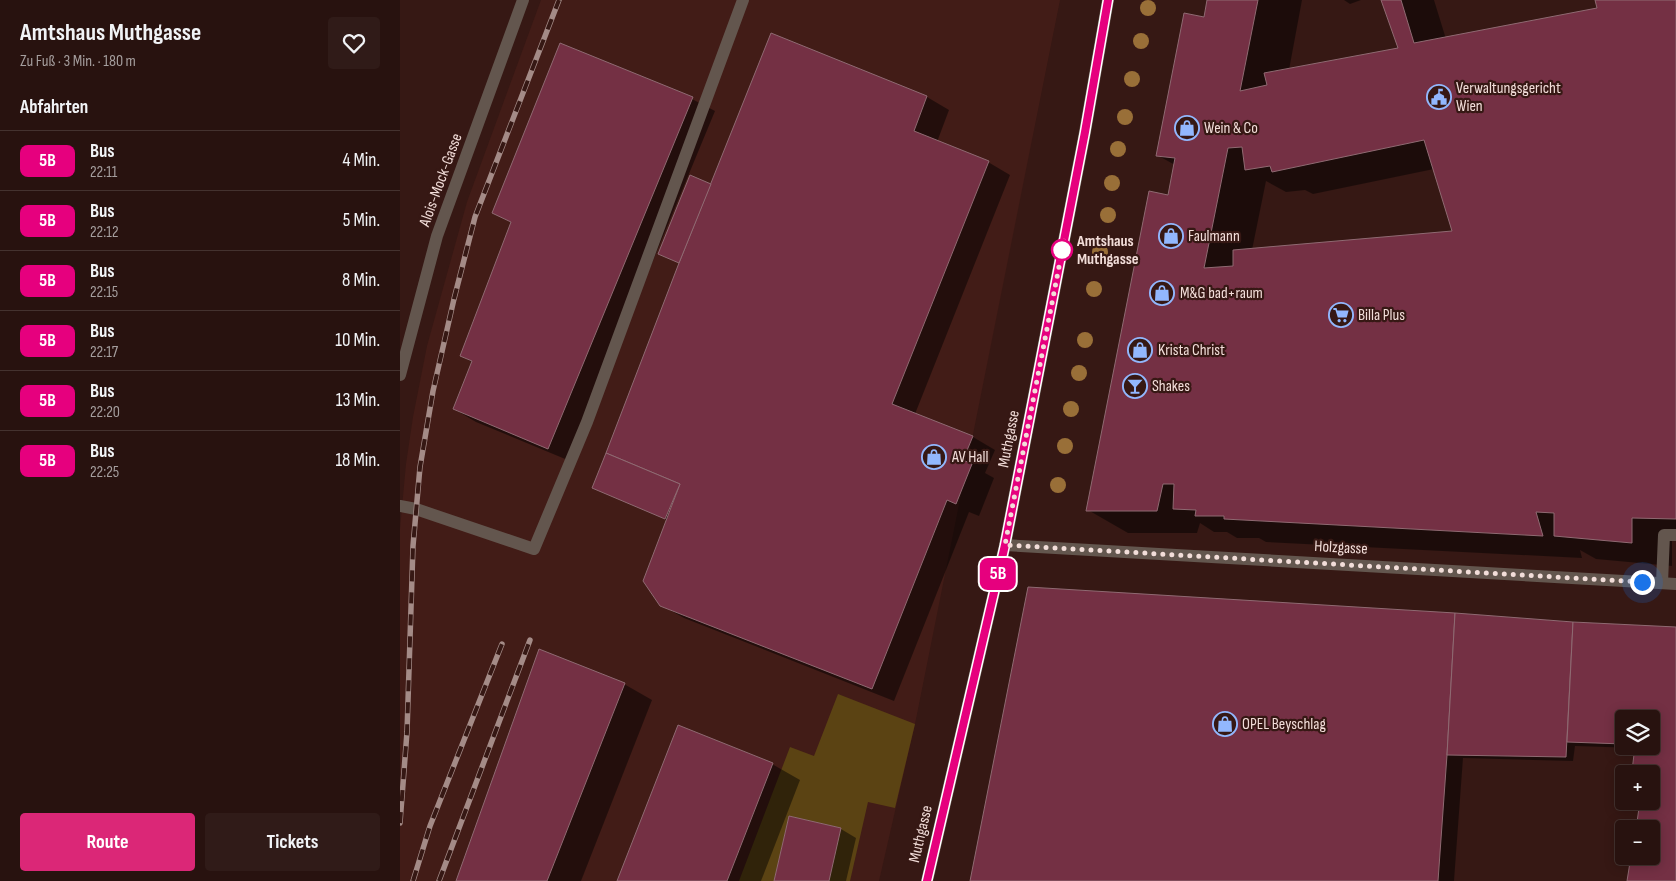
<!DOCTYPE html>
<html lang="de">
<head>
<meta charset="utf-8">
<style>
  :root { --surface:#28120f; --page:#301b18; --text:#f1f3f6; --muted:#a59e9e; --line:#44322f; --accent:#db2777 }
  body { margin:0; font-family:"Sofia Sans Condensed",sans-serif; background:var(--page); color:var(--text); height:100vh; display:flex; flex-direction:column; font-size:19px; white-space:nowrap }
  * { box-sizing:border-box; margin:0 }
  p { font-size:16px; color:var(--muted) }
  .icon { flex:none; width:28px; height:28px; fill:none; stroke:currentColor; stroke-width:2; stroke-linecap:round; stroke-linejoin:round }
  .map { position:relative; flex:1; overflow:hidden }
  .details { display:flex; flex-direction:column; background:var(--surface); width:400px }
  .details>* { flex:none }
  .badge { padding:0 10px; border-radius:8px; font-size:18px; line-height:32px }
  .buttons { position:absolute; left:1215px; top:710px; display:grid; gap:10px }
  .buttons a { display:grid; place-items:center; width:45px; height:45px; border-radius:5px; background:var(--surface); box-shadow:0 2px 12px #0003,0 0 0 1px var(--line); font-size:25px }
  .you { position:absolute; width:25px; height:25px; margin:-12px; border:4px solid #fff; border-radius:50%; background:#1a73e8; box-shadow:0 0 0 8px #1a73e833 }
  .map>.badge { position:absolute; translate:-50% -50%; box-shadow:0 0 0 2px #fff }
  h2 { padding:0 20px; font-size:19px; line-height:45px }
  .round { display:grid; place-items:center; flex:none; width:52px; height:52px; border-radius:5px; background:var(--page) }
  .headline { display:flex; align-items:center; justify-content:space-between; height:85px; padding:0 20px }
  h1 { font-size:24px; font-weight:700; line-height:38px }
  .cta { display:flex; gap:10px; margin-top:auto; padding:10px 20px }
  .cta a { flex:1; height:58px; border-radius:5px; background:var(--accent); color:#fff; font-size:20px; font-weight:700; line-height:58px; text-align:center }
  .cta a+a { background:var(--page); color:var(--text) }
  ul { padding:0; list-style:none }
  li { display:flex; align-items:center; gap:15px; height:60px; padding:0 20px; border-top:1px solid var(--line) }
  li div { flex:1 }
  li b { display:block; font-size:19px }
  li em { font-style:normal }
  li .badge { min-width:55px; font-weight:700; text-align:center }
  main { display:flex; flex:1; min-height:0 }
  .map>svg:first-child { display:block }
  .built { fill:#421c17 }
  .green { fill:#5b4313 }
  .shadow { fill:#0007; fill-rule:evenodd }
  .building { fill:#743044; stroke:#8f6a72; fill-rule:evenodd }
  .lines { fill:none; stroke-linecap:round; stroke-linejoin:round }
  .service { stroke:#63564e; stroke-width:12 }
  .minor { stroke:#63564e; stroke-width:12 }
  .tertiary { stroke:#63564e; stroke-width:12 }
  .rail-casing { stroke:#a48b87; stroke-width:5.5 }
  .rail { stroke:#361814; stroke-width:4; stroke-dasharray:11; stroke-linecap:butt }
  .tree { fill:#996f38 }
  .line-casing { stroke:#fff; stroke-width:11 }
  .line { stroke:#e6007e; stroke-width:8 }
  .walk { stroke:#f2ddd9; stroke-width:5; stroke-dasharray:0 9 }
  .stop-dot { fill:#fff; stroke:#e6007e; stroke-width:2.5 }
  .labels { text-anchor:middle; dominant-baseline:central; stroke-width:4.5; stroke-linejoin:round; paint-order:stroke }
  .poi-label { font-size:16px; fill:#f2ddd9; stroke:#361814; text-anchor:start }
  .street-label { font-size:16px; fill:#f2ddd9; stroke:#361814 }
  .stop-label { font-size:16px; font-weight:bold; fill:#f2ddd9; stroke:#361814; text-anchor:start }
</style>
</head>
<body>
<main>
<section class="details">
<div class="headline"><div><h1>Amtshaus Muthgasse</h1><p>Zu Fuß · 3 Min. · 180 m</p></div><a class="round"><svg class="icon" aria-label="heart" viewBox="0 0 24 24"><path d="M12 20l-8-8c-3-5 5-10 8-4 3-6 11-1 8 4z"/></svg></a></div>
<h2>Abfahrten</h2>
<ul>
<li><span class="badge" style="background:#e6007e;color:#fff">5B</span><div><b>Bus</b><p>22:11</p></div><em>4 Min.</em></li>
<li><span class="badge" style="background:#e6007e;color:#fff">5B</span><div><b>Bus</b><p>22:12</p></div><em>5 Min.</em></li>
<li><span class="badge" style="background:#e6007e;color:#fff">5B</span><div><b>Bus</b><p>22:15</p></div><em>8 Min.</em></li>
<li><span class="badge" style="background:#e6007e;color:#fff">5B</span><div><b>Bus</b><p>22:17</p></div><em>10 Min.</em></li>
<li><span class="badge" style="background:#e6007e;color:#fff">5B</span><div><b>Bus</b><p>22:20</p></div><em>13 Min.</em></li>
<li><span class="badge" style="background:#e6007e;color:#fff">5B</span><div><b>Bus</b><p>22:25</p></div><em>18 Min.</em></li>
</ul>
<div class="cta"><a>Route</a><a>Tickets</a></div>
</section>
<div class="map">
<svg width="1276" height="881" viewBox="0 0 1276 881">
  <rect width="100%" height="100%" fill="#361814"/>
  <polygon class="built" points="141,0 660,0 515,724 479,881 0,881 0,529 6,464 13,417 27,346 67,202"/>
  <polygon class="green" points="438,694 515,724 495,808 468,802 450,881 429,881 441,828 389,816 374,881 339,881 390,747 414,756"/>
  <g class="shadow">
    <path d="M808,0H902L889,70L999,49L983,0H1034L1046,39L1199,9L1196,0H1276V541L1272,540V566L1196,559L1180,550L1182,558L866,542L859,538H837L827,532H814L800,523L797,533H728L688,510L769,196L775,165L757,155L805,18ZM1034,169L1054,232L852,250L866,181L886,192L905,190L913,194Z"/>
    <polygon points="944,0 961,0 950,4"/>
    <polygon points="161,44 292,99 315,111 170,461 76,422 54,409 72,362 61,356 112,223 93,212"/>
    <polygon points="527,97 549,110 537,142 588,162 610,175 515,414 573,437 595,450 585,473 594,478 579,516 569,512 494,701 284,618 261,605 267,520 194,488 311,185"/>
    <path d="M1054,614L1276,628V881H1228L1251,856V774H1239L1233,770L1236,748L1175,746L1173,761L1063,758L1054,881H572ZM1224,719H1251V746H1224Z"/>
    <polygon points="224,684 252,700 181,881 57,881"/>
    <polygon points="372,764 400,780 361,881 219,881"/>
    <polygon points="390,817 441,829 456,838 446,881 375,881"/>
  </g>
  <g class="building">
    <path d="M807,0H858L840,91L867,85L864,73L998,48L981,0H1001L1014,43L1197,8L1195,0H1276V519L1232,518V543L1154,536V513L1136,512L1143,536L824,519V516H795L796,510L773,509L774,484H763L757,511H686L749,191L768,195L775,158L756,156L784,13L804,17ZM1024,140L1052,231L833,250V266L804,268L828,148L842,147L845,170L870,166L872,172Z"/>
    <polygon points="371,33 527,96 514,131 589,161 492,404 573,436 563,460 572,464 556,504 547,500 472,689 260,606 243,581 280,484 206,453 279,263"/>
    <polygon points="160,43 293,97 148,449 53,409 72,361 60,356 111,222 92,213"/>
    <polygon points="290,175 311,184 279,263 258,254"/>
    <polygon points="206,453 280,484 265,519 192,488"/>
    <polygon points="628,587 1055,613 1047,755 1038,881 570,881"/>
    <polygon points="1055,613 1173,622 1166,757 1047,755"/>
    <polygon points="1173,622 1276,627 1276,881 1227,881 1231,856 1251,856 1251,829 1236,829 1240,801 1251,801 1251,774 1232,771 1235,746 1251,746 1251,719 1224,719 1224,744 1167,742"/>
    <polygon points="139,649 225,683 147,881 56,881"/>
    <polygon points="278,725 373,763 327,881 217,881"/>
    <polygon points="389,816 441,828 429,881 374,881"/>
  </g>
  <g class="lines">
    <g class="service">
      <polyline points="0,506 16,509 134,549 187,422 343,0"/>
      <polyline points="1262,583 1264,535 1276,535"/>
    </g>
    <g class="minor">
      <polyline points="0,375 37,236 123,0"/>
      <polyline points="605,545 1276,584"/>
    </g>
    <polyline class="tertiary" points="527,881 605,545 685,132 708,0"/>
    <defs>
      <g id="rail">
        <polyline points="0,823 7,732 13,546 20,467 33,391 54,299 75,217 159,0"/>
        <polyline points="13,881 30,826 102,644"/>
        <polyline points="39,881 130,640"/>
      </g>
    </defs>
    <use href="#rail" class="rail-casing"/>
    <use href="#rail" class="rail"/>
  </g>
  <g class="tree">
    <circle cx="748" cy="8" r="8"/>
    <circle cx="741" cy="41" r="8"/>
    <circle cx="732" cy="79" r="8"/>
    <circle cx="725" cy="117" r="8"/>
    <circle cx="718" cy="149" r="8"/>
    <circle cx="712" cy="183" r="8"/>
    <circle cx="708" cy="215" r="8"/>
    <circle cx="700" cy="252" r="8"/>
    <circle cx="694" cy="289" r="8"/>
    <circle cx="685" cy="340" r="8"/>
    <circle cx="679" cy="373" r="8"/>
    <circle cx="671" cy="409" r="8"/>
    <circle cx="665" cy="446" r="8"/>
    <circle cx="658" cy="485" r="8"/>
  </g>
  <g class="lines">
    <defs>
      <polyline id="line" points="527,881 605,545 685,132 708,0"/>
    </defs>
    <use href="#line" class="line-casing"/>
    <use href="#line" class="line"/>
    <polyline class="walk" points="662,250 664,241 605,545 1242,582"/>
  </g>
  <defs>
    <symbol id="civic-ring" viewBox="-11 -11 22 22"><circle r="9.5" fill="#361814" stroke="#92b7fd" stroke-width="1.5"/><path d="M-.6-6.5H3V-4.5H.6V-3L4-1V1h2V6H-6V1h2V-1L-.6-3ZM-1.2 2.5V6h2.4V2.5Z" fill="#92b7fd"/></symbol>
    <symbol id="shop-ring" viewBox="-11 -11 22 22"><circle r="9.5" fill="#361814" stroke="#92b7fd" stroke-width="1.5"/><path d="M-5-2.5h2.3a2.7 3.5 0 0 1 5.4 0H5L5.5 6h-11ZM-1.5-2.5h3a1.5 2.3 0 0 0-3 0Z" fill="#92b7fd"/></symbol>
    <symbol id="supermarket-ring" viewBox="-11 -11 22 22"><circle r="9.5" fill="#361814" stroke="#92b7fd" stroke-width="1.5"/><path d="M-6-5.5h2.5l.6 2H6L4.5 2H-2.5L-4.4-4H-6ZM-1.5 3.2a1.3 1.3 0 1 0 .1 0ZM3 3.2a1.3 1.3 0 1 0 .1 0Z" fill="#92b7fd"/></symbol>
    <symbol id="bar-ring" viewBox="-11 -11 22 22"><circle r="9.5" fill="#361814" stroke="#92b7fd" stroke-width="1.5"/><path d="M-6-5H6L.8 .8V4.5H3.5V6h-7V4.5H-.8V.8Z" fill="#92b7fd"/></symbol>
  </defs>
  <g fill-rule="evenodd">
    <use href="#civic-ring" x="1025" y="83" width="28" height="28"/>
    <use href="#shop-ring" x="773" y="114" width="28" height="28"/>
    <use href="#shop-ring" x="757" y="222" width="28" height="28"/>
    <use href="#shop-ring" x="748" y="279" width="28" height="28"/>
    <use href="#supermarket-ring" x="927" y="301" width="28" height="28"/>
    <use href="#shop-ring" x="726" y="336" width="28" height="28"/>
    <use href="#bar-ring" x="721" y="372" width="28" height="28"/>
    <use href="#shop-ring" x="520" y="443" width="28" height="28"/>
    <use href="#shop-ring" x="811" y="710" width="28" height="28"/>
  </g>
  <circle class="stop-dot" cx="662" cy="250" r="10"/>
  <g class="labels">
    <g class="poi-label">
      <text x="1056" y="88">Verwaltungsgericht<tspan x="1056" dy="18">Wien</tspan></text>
      <text x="804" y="128">Wein &amp; Co</text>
      <text x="788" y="236">Faulmann</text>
      <text x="780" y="293">M&amp;G bad+raum</text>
      <text x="958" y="315">Billa Plus</text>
      <text x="758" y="350">Krista Christ</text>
      <text x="752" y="386">Shakes</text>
      <text x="552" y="457">AV Hall</text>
      <text x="842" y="724">OPEL Beyschlag</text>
    </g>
    <g class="street-label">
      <text transform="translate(41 180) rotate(-70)">Alois-Mock-Gasse</text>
      <text transform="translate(609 439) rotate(-79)">Muthgasse</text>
      <text transform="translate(941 548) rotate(3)">Holzgasse</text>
      <text transform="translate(521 834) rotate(-77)">Muthgasse</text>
    </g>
    <g class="stop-label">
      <text x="677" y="241">Amtshaus<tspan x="677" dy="18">Muthgasse</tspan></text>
    </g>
  </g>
</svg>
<div class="buttons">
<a><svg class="icon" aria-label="layers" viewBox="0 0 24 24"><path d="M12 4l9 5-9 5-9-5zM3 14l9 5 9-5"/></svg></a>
<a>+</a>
<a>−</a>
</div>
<div class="you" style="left:1242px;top:582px"></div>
<b class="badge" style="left:598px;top:574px;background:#e6007e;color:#fff">5B</b>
</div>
</main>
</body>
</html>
